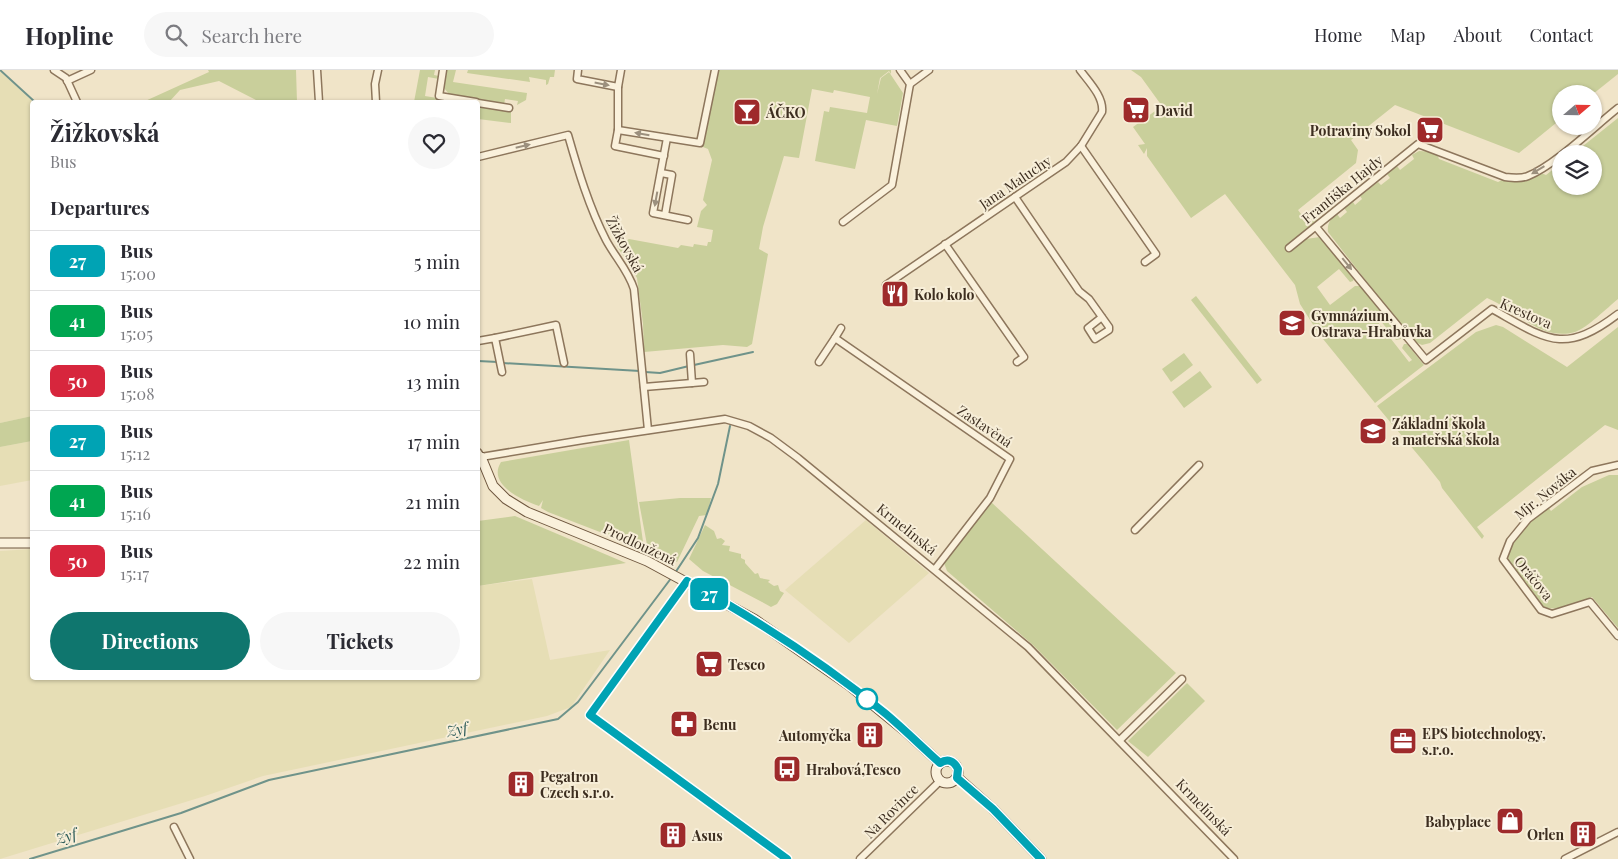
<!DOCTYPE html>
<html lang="en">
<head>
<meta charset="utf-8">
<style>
  :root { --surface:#fff; --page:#f7f7f7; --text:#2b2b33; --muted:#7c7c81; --line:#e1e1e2; --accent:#0f766e }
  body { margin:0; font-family:"Playfair Display",serif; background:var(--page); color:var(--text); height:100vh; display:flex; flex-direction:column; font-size:19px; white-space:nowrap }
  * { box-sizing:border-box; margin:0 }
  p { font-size:16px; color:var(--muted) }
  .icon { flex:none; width:28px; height:28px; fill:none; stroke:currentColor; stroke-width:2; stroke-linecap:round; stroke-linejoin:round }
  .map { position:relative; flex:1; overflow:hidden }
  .drawer { position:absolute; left:30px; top:30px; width:450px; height:580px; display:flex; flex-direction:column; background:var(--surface); border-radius:5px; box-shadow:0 1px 4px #0004 }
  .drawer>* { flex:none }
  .badge { padding:0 10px; border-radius:8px; font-size:18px; line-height:32px }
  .needle { width:32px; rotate:70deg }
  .fabs { position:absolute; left:1552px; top:15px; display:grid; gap:10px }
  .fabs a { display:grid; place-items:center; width:50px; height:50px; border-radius:50%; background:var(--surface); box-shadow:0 1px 4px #0004; font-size:25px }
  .map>.badge { position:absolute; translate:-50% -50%; box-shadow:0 0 0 2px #fff }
  h2 { padding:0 20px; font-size:19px; line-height:45px }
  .round { display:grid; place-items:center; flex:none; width:52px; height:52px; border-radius:26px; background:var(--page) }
  .headline { display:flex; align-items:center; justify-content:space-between; height:85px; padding:0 20px }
  h1 { font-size:24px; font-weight:700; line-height:38px }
  .button { display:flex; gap:10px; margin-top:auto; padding:10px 20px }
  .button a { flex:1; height:58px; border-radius:30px; background:var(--accent); color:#fff; font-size:20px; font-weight:700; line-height:58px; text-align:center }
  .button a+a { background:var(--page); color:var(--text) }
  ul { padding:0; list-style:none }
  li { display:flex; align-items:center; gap:15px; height:60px; padding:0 20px; border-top:1px solid var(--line) }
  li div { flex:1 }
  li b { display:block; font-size:19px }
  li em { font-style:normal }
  li .badge { min-width:55px; font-weight:700; text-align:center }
  header { display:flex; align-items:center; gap:30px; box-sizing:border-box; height:70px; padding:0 25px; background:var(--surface); border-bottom:1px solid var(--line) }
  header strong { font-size:24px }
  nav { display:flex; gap:28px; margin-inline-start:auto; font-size:18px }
  .search { width:350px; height:45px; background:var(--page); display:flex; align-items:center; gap:12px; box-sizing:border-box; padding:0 18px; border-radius:28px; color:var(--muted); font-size:19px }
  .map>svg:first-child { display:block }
  .farmland { fill:#e6deb5 }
  .green { fill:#c9cf9b }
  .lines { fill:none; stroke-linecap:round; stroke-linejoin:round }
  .stream { stroke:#6f938a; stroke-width:2 }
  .minor-casing { stroke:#8d765c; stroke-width:9 }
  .secondary-casing { stroke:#6f573f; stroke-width:11 }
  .minor { stroke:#faf1dc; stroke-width:6 }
  .secondary { stroke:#faf1dc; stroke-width:9 }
  .oneway { fill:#9c907e }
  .line-casing { stroke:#fff; stroke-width:11 }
  .line { stroke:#00a3b4; stroke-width:8 }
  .stop-dot { fill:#fff; stroke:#00a3b4; stroke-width:2.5 }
  .labels { text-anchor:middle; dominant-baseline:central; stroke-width:4; stroke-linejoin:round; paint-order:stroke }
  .poi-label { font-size:14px; font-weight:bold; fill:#3d2e20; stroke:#f7eed8; text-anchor:start }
  .street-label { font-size:14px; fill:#3d2e20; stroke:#f7eed8 }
  .water-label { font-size:15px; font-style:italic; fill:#2f5d5a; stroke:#f7eed8 }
</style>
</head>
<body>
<header>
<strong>Hopline</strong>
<div class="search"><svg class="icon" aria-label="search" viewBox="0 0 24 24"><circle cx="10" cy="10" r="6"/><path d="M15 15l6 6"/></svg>Search here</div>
<nav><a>Home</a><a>Map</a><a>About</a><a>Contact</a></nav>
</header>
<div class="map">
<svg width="1618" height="789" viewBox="0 0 1618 789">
  <rect width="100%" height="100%" fill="#f0e4c8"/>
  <g class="farmland">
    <polygon points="0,1 33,32 32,346 0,353"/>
    <polygon points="32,371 32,410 0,416 0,377"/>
    <polygon points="866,450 929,503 849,573 785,520"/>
    <polygon points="32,479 32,608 478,608 478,516 532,509 550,590 610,580 571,637 547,646 263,706 205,726 0,789 0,481"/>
  </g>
  <g class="green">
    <polygon points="208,0 296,0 297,32 260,32 219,11 180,20 169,32 143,32 209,2"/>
    <polygon points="420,0 435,0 434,5 439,6 439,9 428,7 425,26 461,32 414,32"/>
    <polygon points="446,0 456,0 453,12 527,23 526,30 517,35 518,31 505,29 504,35 449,24 444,18"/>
    <polygon points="468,0 555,0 554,7 550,7 548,14 546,15 546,10 529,7 530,12 467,3"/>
    <polygon points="719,0 891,0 891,4 889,1 880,8 877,24 881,8 889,2 903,23 897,56 866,50 855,99 815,91 824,41 829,42 830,37 867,43 870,27 834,20 833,23 812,19 799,88 784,86 763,157 759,179 768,184 752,274 747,277 723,275 644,282 643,254 637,208 617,176 629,169 678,178 681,175 693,177 694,174 707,176 708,172 711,172 713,160 697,157 701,141 707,135 703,130 712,90 708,79 703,77 714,12"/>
    <polygon points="1131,0 1618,0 1618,4 1593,24 1561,24 1561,49 1519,83 1395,35 1351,70 1358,80 1356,93 1298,140 1307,152 1315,147 1318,152 1287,177 1290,181 1306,169 1320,167 1354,208 1353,211 1350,212 1339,199 1317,217 1330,235 1355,216 1361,216 1401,267 1401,269 1396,270 1372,240 1370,242 1409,292 1412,290 1402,278 1404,274 1407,274 1424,295 1375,333 1319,264 1300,234 1295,215 1225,124 1191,148 1147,86 1147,78 1144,84 1138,75 1145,74 1133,57 1162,36 1141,7"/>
    <polygon points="478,35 511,39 511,53 478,49"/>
    <path d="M1618,48V229C1607,238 1587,258 1575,262C1541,272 1515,239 1487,228L1430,273L1422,275L1413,271L1328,162C1327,154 1330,149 1337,144L1340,148L1347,142L1344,138L1353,132L1355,135L1362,129L1360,126L1378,112L1381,115L1390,108L1387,104L1397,96L1400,100L1414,89L1412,85L1419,81L1436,82L1439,89L1498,112L1504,109C1517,113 1529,111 1541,103L1546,105L1561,93V116H1594V84H1573Z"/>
    <polygon points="1196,226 1262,310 1257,314 1191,230"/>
    <path d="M1496,255L1503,257L1567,297L1618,257V360L1605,355L1477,457L1484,466L1482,469L1442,418L1440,412C1420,386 1398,362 1377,336L1476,262Z"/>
    <polygon points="1184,283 1193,295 1171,312 1162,299"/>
    <polygon points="1200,301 1212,317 1184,338 1172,322"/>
    <polygon points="32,346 32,371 0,377 0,353"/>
    <path d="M629,370L644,479L548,442L541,438L543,430L539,436C521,430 487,414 501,392Z"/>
    <path d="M1609,405H1618V558L1592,527L1561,539L1546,538L1540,535L1508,490C1509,467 1531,451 1548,437L1551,441L1582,417Z"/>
    <polygon points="680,428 711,428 707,445 699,446 677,492 648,480 639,432"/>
    <polygon points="991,432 1176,603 1117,660 1033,575 947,501 944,493"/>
    <polygon points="515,446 626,493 478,516 478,451"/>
    <polygon points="705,455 714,461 717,469 721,468 725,471 722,475 730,476 729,481 741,484 741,488 745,490 745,493 755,504 758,503 760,508 770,510 768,512 774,516 778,515 780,521 784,523 777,534 771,537 762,532 703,501 689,489"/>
    <polygon points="1187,613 1205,631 1148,687 1128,671"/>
  </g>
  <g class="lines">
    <g class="stream">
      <polyline points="0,0 35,32"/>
      <polyline points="478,291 498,292"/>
      <polyline points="502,293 640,301"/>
      <polyline points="694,295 753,282"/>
      <polyline points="645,302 660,303 689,296"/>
      <polyline points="675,503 698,468 718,414 730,356"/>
      <polyline points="30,789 181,743 269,710 558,649 578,632 672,507"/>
    </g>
    <defs>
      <g id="minor">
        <polyline points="54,0 66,8 77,32"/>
        <polyline points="317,0 319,32"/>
        <polyline points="443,0 439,26 476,32"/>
        <polyline points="578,0 577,9 618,17 621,0"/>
        <polyline points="67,11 91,0"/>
        <polyline points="910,14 929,0"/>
        <polyline points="618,17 618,60 615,76 664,86"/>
        <polyline points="376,32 375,14 378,0"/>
        <polyline points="478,33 509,38"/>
        <polyline points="618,60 700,73 715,0"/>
        <polyline points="667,68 653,143 688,150"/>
        <polyline points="1081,76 1156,184 1145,192"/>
        <path d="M478,87L568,65C578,100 589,137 606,170C615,187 628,200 634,219L648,360"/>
        <polyline points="661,103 672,105 665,145"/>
        <polyline points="1015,127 1079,221 1089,229 1109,257 1109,260 1095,269 1088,258 1102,247"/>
        <polyline points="843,152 892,115 910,14 900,0"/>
        <path d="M1316,157L1426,290L1492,239C1546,269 1563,286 1618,244"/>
        <polyline points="945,174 1024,287 1017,292"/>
        <path d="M1289,178L1418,74L1505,107C1513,108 1521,109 1528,106C1555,95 1594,57 1618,38"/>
        <path d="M886,215L1066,92L1081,76L1102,42C1104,27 1089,12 1080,0"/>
        <polyline points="495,268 556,255 564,293"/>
        <polyline points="835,268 841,258"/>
        <polyline points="478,271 495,268 502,302"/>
        <polyline points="690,284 692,313"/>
        <polyline points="819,292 835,268 1010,389 990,428 935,499"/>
        <polyline points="644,317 704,312"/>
        <polyline points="478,382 481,387 583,370 725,349 749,356 771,368 798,388 1028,577 1234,789"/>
        <polyline points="1618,395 1592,401 1528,449 1510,471 1503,489 1541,540 1552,544 1590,532 1618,566"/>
        <polyline points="1135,460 1199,395"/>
        <polyline points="1120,670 1182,609"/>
        <polyline points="174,757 190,789"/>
        <polyline points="860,789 940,711"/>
        <polyline points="1565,789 1618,762"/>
      </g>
      <g id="secondary">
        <polyline points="478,388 481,387 493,416 506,429 527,442 647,491 754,549 850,616 905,661 940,693"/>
        <polyline points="0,473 32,473"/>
        <circle cx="947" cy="702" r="11"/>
        <polyline points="957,707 993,739 1041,789"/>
      </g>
    </defs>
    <use href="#minor" class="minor-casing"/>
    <use href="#secondary" class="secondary-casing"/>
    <use href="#minor" class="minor"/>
    <use href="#secondary" class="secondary"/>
  </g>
  <defs><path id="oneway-solid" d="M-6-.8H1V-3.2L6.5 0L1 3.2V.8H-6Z" transform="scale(1.25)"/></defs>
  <g class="oneway">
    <use href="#oneway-solid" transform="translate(602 14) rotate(11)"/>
    <use href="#oneway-solid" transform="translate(642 64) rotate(-170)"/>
    <use href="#oneway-solid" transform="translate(523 76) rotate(-13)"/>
    <use href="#oneway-solid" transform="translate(1538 100) rotate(149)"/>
    <use href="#oneway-solid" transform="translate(656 129) rotate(100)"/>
    <use href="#oneway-solid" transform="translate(1347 194) rotate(51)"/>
  </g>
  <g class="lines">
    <defs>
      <path id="line" d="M787,789L590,645L687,511C757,550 824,593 886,644C905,660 922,677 940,693C948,688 954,691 958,699L957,708L993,739L1041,789"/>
    </defs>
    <use href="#line" class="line-casing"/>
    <use href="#line" class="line"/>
  </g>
  <defs>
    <symbol id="supermarket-square" viewBox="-11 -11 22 22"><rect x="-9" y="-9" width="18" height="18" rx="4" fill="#9e2a2b" stroke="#f7eed8"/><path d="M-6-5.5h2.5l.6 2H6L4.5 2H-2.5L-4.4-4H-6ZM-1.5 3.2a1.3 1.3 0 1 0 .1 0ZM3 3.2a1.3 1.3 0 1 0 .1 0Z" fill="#fff"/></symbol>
    <symbol id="bar-square" viewBox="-11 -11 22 22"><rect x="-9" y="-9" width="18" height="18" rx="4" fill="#9e2a2b" stroke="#f7eed8"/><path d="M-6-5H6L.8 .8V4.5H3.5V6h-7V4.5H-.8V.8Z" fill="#fff"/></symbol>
    <symbol id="restaurant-square" viewBox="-11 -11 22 22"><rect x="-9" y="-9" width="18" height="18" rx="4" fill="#9e2a2b" stroke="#f7eed8"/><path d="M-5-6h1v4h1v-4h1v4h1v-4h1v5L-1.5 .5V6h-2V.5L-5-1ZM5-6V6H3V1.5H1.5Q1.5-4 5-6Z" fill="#fff"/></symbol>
    <symbol id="school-square" viewBox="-11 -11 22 22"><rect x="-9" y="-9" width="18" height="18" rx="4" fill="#9e2a2b" stroke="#f7eed8"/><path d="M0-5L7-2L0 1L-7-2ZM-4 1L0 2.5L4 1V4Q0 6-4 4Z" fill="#fff"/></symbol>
    <symbol id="pharmacy-square" viewBox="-11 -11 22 22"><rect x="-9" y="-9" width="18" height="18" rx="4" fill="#9e2a2b" stroke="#f7eed8"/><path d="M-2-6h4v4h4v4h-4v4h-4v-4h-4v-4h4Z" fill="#fff"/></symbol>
    <symbol id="building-square" viewBox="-11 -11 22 22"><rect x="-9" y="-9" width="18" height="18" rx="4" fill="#9e2a2b" stroke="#f7eed8"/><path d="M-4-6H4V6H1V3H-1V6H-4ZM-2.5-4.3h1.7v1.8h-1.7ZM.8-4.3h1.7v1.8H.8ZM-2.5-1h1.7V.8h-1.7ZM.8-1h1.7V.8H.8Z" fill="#fff"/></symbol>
    <symbol id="office-square" viewBox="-11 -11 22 22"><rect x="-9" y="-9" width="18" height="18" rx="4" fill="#9e2a2b" stroke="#f7eed8"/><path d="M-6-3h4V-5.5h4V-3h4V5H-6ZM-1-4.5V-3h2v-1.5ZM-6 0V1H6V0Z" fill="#fff"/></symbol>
    <symbol id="bus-square" viewBox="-11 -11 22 22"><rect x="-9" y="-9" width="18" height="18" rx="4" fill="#9e2a2b" stroke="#f7eed8"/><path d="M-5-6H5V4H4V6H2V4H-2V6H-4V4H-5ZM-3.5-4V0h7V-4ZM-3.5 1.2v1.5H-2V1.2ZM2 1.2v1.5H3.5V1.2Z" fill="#fff"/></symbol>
    <symbol id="shop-square" viewBox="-11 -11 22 22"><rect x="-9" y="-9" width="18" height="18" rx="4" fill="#9e2a2b" stroke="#f7eed8"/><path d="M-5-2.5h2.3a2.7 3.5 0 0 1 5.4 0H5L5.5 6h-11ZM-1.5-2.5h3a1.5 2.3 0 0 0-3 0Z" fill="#fff"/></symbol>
  </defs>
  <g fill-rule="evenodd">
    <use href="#supermarket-square" x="1120" y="24" width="32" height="32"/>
    <use href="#bar-square" x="731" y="26" width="32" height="32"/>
    <use href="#supermarket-square" x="1414" y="44" width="32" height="32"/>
    <use href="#restaurant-square" x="879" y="208" width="32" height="32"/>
    <use href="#school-square" x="1276" y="237" width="32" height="32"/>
    <use href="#school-square" x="1357" y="345" width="32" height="32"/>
    <use href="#supermarket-square" x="693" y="578" width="32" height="32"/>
    <use href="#pharmacy-square" x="668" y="638" width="32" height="32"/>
    <use href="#building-square" x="854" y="649" width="32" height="32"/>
    <use href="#office-square" x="1387" y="655" width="32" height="32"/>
    <use href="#bus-square" x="771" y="683" width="32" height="32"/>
    <use href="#building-square" x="505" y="698" width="32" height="32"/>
    <use href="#shop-square" x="1494" y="735" width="32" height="32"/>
    <use href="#building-square" x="1567" y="748" width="32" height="32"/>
    <use href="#building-square" x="657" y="749" width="32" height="32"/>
  </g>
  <circle class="stop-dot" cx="867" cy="629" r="10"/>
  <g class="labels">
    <g class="poi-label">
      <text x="1155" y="40">David</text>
      <text x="766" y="42">ÁČKO</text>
      <text x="1411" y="60" text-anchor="end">Potraviny Sokol</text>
      <text x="914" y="224">Kolo kolo</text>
      <text x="1311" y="245">Gymnázium,<tspan x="1311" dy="16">Ostrava-Hrabůvka</tspan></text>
      <text x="1392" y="353">Základní škola<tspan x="1392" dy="16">a mateřská škola</tspan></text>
      <text x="728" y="594">Tesco</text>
      <text x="703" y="654">Benu</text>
      <text x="1422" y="663">EPS biotechnology,<tspan x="1422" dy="16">s.r.o.</tspan></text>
      <text x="851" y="665" text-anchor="end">Automyčka</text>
      <text x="806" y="699">Hrabová,Tesco</text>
      <text x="540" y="706">Pegatron<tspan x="540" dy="16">Czech s.r.o.</tspan></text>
      <text x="1491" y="751" text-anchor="end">Babyplace</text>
      <text x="1564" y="764" text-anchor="end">Orlen</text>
      <text x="692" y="765">Asus</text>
    </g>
    <g class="street-label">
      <text transform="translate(1015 112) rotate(-34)">Jana Maluchy</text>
      <text transform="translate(1342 119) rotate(-39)">Františka Hajdy</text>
      <text transform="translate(625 174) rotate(61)">Žižkovská</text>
      <text transform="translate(1526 243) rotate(24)">Krestova</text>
      <text transform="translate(985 356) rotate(34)">Zastavěná</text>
      <text transform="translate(1545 423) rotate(-39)">Mjr. Nováka</text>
      <text transform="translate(907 459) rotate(39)">Krmelínská</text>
      <text transform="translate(640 474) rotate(25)">Prodloužená</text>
      <text transform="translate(1534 508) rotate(51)">Oráčova</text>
      <text transform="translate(1204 737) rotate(46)">Krmelínská</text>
      <text transform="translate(891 741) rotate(-45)">Na Rovince</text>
    </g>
    <g class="water-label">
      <text transform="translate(457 659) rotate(-12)">Zyf</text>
      <text transform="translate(66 766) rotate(-17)">Zyf</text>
    </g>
  </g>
</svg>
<div class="fabs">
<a><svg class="needle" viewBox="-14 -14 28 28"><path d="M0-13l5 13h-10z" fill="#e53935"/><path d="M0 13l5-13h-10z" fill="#7c7c81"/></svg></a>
<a><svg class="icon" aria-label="layers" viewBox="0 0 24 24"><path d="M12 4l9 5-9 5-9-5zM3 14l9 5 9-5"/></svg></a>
</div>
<b class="badge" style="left:709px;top:524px;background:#00a3b4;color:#fff">27</b>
<section class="drawer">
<div class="headline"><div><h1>Žižkovská</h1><p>Bus</p></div><a class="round"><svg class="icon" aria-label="heart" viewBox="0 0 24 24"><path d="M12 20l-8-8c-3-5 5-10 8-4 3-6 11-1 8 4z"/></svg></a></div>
<h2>Departures</h2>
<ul>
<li><span class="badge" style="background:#00a3b4;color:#fff">27</span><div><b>Bus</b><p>15:00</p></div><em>5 min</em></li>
<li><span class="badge" style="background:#00a651;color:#fff">41</span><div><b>Bus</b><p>15:05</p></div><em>10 min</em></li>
<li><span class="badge" style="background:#d7263d;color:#fff">50</span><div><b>Bus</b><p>15:08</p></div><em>13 min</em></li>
<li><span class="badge" style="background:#00a3b4;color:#fff">27</span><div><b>Bus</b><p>15:12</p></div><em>17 min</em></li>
<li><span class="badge" style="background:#00a651;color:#fff">41</span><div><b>Bus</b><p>15:16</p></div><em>21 min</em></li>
<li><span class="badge" style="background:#d7263d;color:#fff">50</span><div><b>Bus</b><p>15:17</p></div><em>22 min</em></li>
</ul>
<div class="button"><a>Directions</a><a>Tickets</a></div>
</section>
</div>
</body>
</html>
